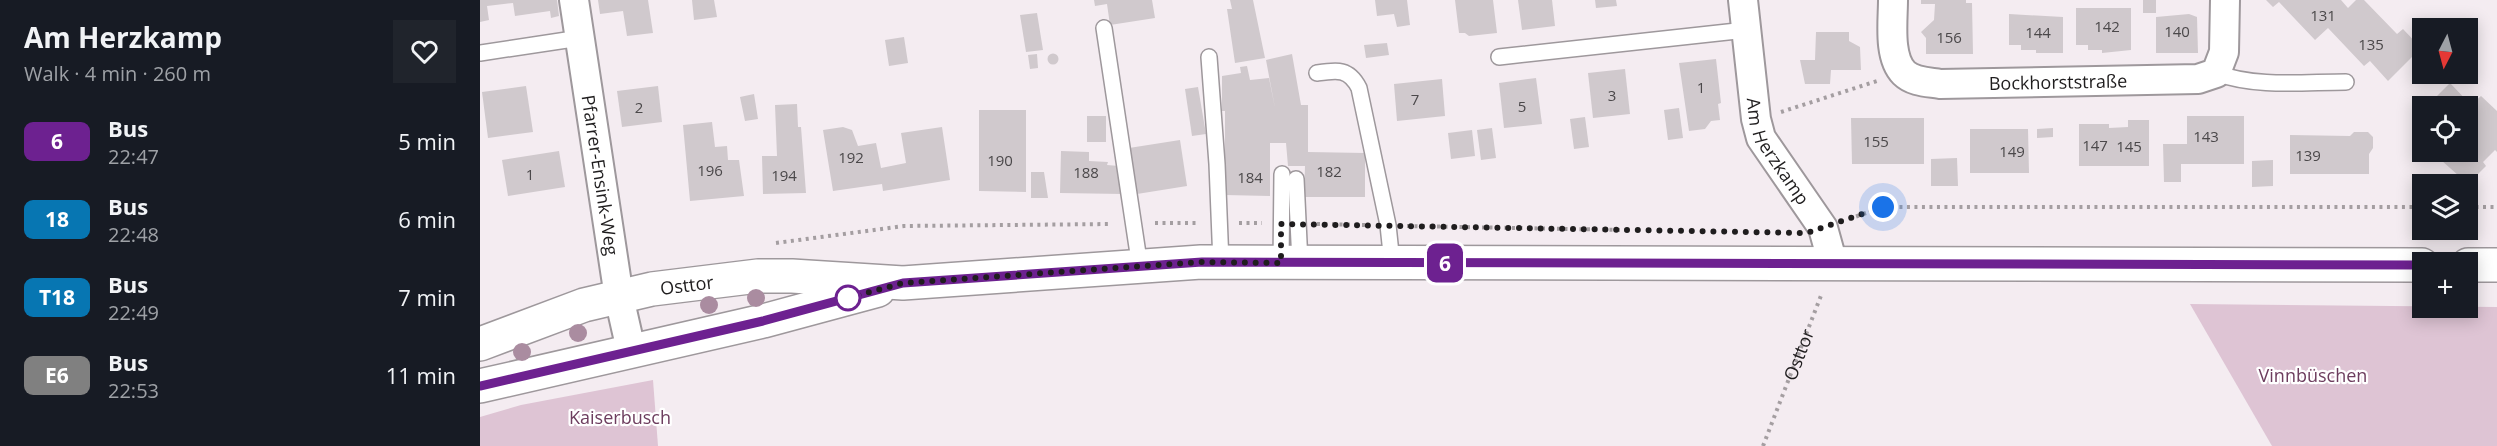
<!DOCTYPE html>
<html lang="en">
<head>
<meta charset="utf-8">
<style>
  :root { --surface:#171b24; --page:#20242c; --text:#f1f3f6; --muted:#9ea1a6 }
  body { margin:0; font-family:"Open Sans",sans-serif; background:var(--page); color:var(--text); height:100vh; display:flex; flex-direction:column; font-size:22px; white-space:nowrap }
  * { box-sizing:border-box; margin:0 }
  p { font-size:20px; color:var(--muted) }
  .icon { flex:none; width:33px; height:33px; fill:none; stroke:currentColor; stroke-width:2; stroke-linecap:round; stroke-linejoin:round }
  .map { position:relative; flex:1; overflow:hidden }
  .side { display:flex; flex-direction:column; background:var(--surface); width:480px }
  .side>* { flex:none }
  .badge { padding:0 12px; border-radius:9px; font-size:21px; line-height:39px }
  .needle { width:39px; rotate:186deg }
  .controls { position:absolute; left:1932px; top:18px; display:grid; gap:12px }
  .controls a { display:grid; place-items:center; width:66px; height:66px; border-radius:0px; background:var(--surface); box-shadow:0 3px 15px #0003; font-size:30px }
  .you { position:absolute; width:30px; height:30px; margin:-15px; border:4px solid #fff; border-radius:50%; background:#1a73e8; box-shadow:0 0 0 9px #1a73e833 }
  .map>.badge { position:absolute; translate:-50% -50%; box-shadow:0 0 0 3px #fff }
  .round { display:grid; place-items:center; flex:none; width:63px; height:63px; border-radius:0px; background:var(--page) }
  .head { display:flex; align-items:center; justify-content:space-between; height:102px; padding:0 24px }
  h1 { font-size:28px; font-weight:700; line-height:45px }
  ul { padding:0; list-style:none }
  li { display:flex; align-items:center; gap:18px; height:78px; padding:0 24px }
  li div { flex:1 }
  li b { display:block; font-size:22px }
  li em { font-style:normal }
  li .badge { min-width:66px; font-weight:700; text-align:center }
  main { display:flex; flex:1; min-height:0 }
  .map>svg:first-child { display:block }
  .green { fill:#dec4d4 }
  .building { fill:#d0c9cd }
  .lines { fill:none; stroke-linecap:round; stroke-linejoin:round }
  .service-casing { stroke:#9e989c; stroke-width:18 }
  .minor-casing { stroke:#9e989c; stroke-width:32 }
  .secondary-casing { stroke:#9e989c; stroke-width:36 }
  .path { stroke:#a49ea1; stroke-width:4; stroke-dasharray:3 4.5; stroke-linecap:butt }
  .service { stroke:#fff; stroke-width:15 }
  .minor { stroke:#fff; stroke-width:28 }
  .secondary { stroke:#fff; stroke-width:33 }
  .tree { fill:#aa8ca0 }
  .line-casing { stroke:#fff; stroke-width:14 }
  .line { stroke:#6d2190; stroke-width:9 }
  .walk { stroke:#1f1d1e; stroke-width:6; stroke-dasharray:0 10.8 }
  .stop-dot { fill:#fff; stroke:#6d2190; stroke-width:3 }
  .labels { text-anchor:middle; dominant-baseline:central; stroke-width:4.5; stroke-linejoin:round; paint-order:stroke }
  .number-label { font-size:15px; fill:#4b484a }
  .street-label { font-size:18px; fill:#1f1d1e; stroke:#fff }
  .park-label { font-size:18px; fill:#6d3d5e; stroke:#fff }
</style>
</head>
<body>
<main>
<section class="side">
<div class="head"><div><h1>Am Herzkamp</h1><p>Walk · 4 min · 260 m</p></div><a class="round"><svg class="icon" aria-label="heart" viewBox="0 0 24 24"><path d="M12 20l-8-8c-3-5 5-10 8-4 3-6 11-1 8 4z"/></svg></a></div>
<ul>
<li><span class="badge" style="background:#6d2190;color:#fff">6</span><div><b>Bus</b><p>22:47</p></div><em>5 min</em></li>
<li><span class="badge" style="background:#0776b2;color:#fff">18</span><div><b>Bus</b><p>22:48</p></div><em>6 min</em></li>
<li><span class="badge" style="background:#0776b2;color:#fff">T18</span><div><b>Bus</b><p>22:49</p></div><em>7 min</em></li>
<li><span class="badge" style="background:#808080;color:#fff">E6</span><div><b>Bus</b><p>22:53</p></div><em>11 min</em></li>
</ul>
</section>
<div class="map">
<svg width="2017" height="446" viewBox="0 0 2017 446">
  <rect width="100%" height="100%" fill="#f4ecf1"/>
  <g class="green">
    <polygon points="1710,304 2017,307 2017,446 1792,446"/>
    <polygon points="173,380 178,446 0,446 0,417 41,405"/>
  </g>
  <g class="building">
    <polygon points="0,0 77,0 79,16 71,18 70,11 35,16 33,3 7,6 9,20 0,22"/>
    <polygon points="118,0 168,0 173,33 147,36 143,11 120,14"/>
    <polygon points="212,0 234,0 237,17 214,20"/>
    <polygon points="614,0 672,0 675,18 630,25 627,4 615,6"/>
    <polygon points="750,0 773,0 785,58 755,63 747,9 752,9"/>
    <polygon points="895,0 927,0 930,25 917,27 914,14 897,16"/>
    <polygon points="975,0 1013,0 1017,33 989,36 985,33 979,33"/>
    <polygon points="1038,0 1072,0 1075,26 1042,30"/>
    <polygon points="1115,0 1136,0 1137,6 1116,8"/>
    <polygon points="1441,0 1486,0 1486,3 1492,3 1493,54 1446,54 1446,38 1441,32 1454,20 1455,4 1441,4"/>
    <rect x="1663" y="0" width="13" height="13"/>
    <polygon points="1786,0 1861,0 1868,8 1876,0 1884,0 1917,34 1923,29 1941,48 1908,81 1890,61 1884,66 1848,28 1835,40 1799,2 1793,7"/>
    <polygon points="1596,8 1651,8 1651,50 1622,53 1622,50 1608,50 1608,45 1596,45"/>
    <polygon points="557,13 563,50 546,52 540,15"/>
    <polygon points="1529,14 1583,17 1583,53 1556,53 1556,50 1541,50 1541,45 1529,45"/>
    <polygon points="1709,14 1717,17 1718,53 1676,53 1676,17"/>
    <polygon points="1336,32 1369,32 1369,41 1380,47 1381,70 1351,70 1350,84 1325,84 1320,60 1335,60"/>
    <polygon points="424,37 428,63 409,66 405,40"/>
    <polygon points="907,43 909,55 886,58 884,45"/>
    <circle cx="573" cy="59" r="5.5"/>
    <polygon points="557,54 558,68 550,69 548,55"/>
    <polygon points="812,54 821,105 828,105 828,152 885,153 885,197 824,197 825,166 808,166 806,143 790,143 790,196 745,195 745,111 742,111 742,76 761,73 760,67 767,66 770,80 789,78 795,108 786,60"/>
    <polygon points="1236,59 1241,103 1238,104 1240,120 1231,121 1225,129 1209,131 1199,63"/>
    <polygon points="1145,69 1150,114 1113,118 1108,73"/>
    <polygon points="1056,78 1062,124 1024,128 1019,83"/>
    <polygon points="962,79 965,116 917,121 914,84"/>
    <polygon points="1970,83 1991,105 2001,96 2017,111 2017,152 2015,150 2003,162 2006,166 1988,184 1952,152 1988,152 1988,106 1947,106"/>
    <polygon points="46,86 53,132 8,138 2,92"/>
    <polygon points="178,86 182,122 142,127 137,91"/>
    <polygon points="718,87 726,134 712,136 705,89"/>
    <polygon points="274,94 278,119 265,121 260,97"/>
    <polygon points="317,104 318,127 321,127 326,193 283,194 282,156 297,156 295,105"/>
    <polygon points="1199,108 1203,138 1188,140 1184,110"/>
    <polygon points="499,110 546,110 546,192 499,191"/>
    <rect x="607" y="116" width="19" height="26"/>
    <polygon points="1707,116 1764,116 1764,164 1701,164 1701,182 1684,182 1683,144 1707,144"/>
    <polygon points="1105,117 1109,147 1094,149 1090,119"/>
    <polygon points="1371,118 1444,118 1444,164 1372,164"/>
    <polygon points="1648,120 1669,120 1669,166 1599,166 1599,124 1629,124 1629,128 1648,127"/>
    <polygon points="232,122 235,147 247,146 248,160 259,160 264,196 210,201 203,125"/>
    <polygon points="363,127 372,130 378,146 396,143 401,168 426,163 421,133 462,127 470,180 403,191 402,184 353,191 343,130"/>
    <polygon points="1012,128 1016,158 1001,160 997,130"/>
    <polygon points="1573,128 1573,137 1557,138 1557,129"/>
    <polygon points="1490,129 1548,129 1549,173 1490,173"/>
    <polygon points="992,130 995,156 971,159 968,133"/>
    <polygon points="1874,132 1888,132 1893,137 1893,148 1889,154 1889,174 1810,174 1810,135 1870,136"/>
    <polygon points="700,140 707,186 657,194 649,148"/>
    <polygon points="79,151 85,187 28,196 22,160"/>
    <polygon points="581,151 609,152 609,161 628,162 627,165 639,166 643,194 580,193"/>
    <polygon points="1477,158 1478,186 1451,186 1451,159"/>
    <polygon points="1793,160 1793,186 1772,187 1772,161"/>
    <polygon points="551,172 564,172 568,198 551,198"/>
  </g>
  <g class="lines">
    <defs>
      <g id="service">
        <polyline points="624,28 660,267"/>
        <polyline points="0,53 100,38"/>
        <polyline points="729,57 737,164 741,263"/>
        <polyline points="1019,57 1266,30"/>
        <path d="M837,73C857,70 869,68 879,88L908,225L912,263"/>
        <path d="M1736,73C1777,88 1824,82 1866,82"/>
        <polyline points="816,179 820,263"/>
        <polyline points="801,263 802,174"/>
      </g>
      <g id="minor">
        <path id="s2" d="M94,0L139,297L151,350"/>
        <path id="s3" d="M1263,0L1276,119L1281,138L1343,228L1353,264"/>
        <path id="s4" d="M1413,0C1413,21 1408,57 1424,73C1433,82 1448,82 1460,84L1718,79L1736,73L1744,52L1745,0"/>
      </g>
      <g id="secondary">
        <polyline points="1988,265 2017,265"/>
        <path id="s5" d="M0,344L104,305L172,289L278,276H312L423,283L721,262L1942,265"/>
        <polyline points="0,386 283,321 398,290"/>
      </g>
    </defs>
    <use href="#service" class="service-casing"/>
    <use href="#minor" class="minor-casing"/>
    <use href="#secondary" class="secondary-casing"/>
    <g class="path">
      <polyline points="1301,112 1397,81"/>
      <polyline points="1988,207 2017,207"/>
      <polyline points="1369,219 1403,207 1942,207"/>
      <polyline points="675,223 719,223"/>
      <polyline points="759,223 782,223"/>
      <polyline points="837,224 887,225"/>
      <polyline points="927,226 1145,230"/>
      <polyline points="296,243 424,226 632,224"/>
      <path id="s1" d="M1283,446L1342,293"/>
    </g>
    <use href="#service" class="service"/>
    <use href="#minor" class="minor"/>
    <use href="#secondary" class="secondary"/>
  </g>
  <g class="tree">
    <circle cx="276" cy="298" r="9"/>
    <circle cx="229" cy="305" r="9"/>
    <circle cx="98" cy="333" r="9"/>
    <circle cx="42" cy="352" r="9"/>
  </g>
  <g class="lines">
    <defs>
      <polyline id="line" points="0,386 283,321 423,283 722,262 1942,265"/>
    </defs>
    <use href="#line" class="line-casing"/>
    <use href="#line" class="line"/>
    <polyline class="walk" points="368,298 423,283 722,262 801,263 801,224 1327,233 1403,207"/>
  </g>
  <circle class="stop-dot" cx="368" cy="298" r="12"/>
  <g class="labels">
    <g class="number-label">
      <text x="1843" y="15">131</text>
      <text x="1627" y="26">142</text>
      <text x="1697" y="31">140</text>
      <text x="1558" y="32">144</text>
      <text x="1469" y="37">156</text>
      <text x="1891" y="44">135</text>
      <text x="1221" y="87">1</text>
      <text x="1132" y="95">3</text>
      <text x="935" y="99">7</text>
      <text x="1042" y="106">5</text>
      <text x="159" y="107">2</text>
      <text x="1726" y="136">143</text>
      <text x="1396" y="141">155</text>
      <text x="1615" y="145">147</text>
      <text x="1649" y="146">145</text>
      <text x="1532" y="151">149</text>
      <text x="1828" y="155">139</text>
      <text x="371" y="157">192</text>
      <text x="520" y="160">190</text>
      <text x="230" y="170">196</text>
      <text x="849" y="171">182</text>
      <text x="606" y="172">188</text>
      <text x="50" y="174">1</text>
      <text x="304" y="175">194</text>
      <text x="770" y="177">184</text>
    </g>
    <g class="street-label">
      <text stroke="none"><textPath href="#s4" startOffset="232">Bockhorststraße</textPath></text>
      <text stroke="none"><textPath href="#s3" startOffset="158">Am Herzkamp</textPath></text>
      <text stroke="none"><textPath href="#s2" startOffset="177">Pfarrer-Ensink-Weg</textPath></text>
      <text stroke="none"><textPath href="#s5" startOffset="216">Osttor</textPath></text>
      <text stroke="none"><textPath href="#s1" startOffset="98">Osttor</textPath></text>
    </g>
    <g class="park-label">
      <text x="1833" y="375">Vinnbüschen</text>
      <text x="140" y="417">Kaiserbusch</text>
    </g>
  </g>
</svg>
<div class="controls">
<a><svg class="needle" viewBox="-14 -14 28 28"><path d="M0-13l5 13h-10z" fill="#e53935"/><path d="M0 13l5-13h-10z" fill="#9ea1a6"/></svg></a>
<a><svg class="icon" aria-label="locate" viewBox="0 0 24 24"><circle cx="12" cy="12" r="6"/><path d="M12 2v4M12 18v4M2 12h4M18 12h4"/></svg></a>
<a><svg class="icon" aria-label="layers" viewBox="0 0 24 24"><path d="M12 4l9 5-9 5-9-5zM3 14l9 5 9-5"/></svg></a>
<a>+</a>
</div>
<div class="you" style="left:1403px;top:207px"></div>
<b class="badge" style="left:965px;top:263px;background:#6d2190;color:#fff">6</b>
</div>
</main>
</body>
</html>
